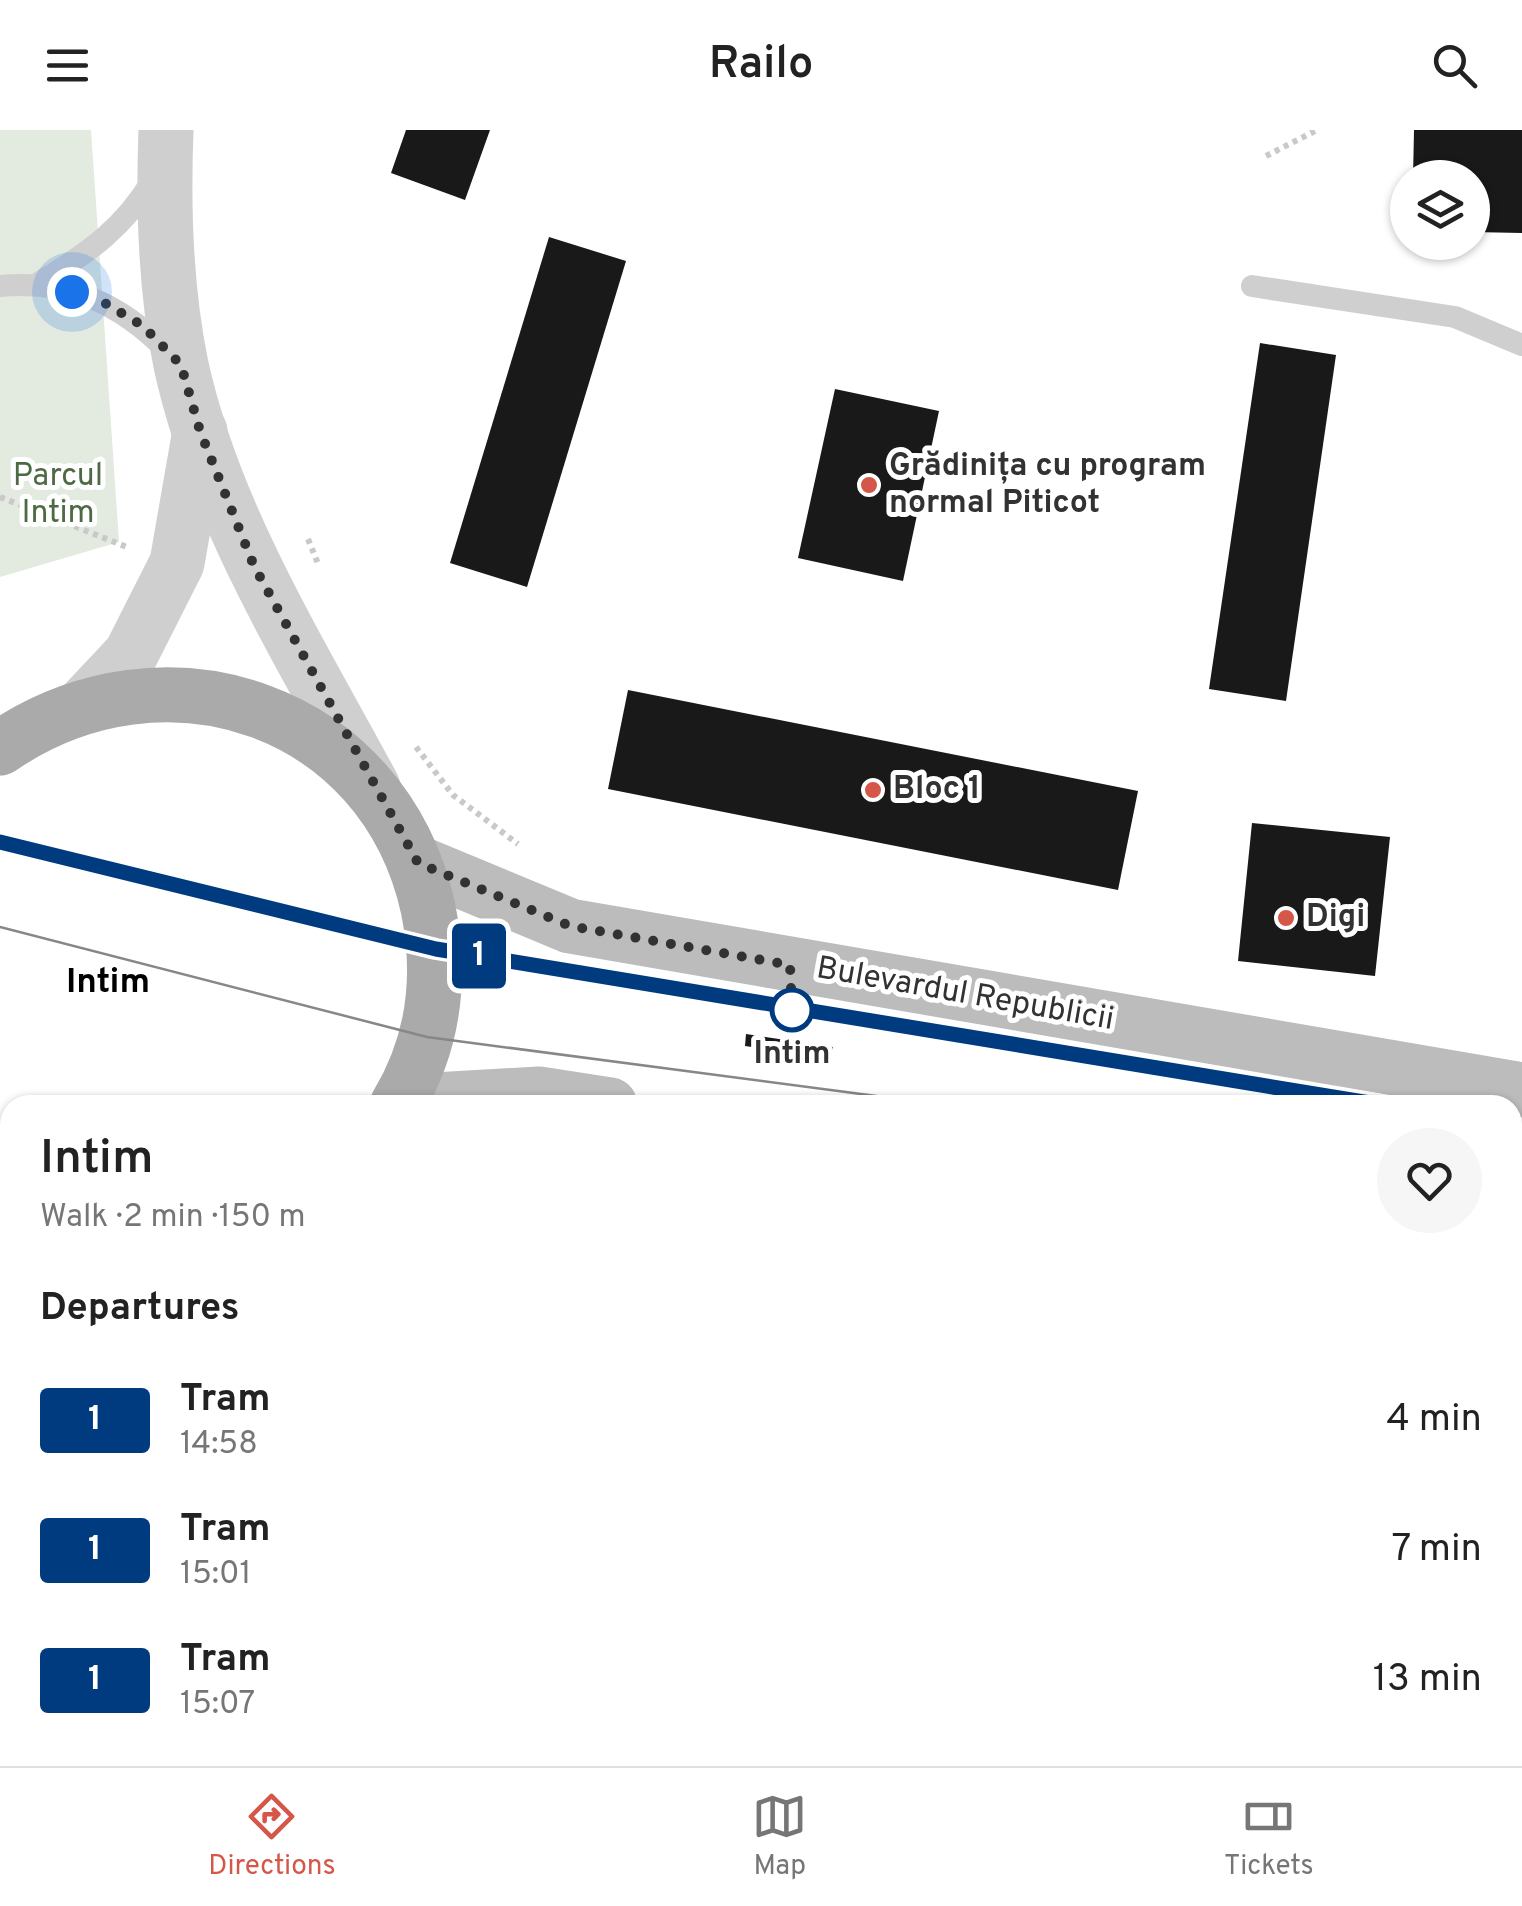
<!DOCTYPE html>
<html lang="en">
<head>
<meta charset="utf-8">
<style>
  :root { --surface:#fff; --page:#f6f6f6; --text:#222; --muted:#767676; --line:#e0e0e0; --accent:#d45749 }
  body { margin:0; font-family:Overpass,sans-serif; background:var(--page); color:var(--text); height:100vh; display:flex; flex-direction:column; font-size:38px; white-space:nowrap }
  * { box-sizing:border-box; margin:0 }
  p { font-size:32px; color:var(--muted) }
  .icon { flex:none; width:55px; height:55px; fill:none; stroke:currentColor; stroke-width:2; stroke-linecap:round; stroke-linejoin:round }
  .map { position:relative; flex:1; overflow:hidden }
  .side { position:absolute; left:0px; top:965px; width:1522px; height:672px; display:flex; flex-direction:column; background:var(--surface); border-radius:30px 30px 0 0; box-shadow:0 2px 8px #0004 }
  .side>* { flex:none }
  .badge { padding:0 20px; border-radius:8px; font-size:35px; line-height:65px }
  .controls { position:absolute; left:1390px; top:30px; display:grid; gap:20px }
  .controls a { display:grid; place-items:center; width:100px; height:100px; border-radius:50%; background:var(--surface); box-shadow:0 2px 8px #0004; font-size:50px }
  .you { position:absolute; width:50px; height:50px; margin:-25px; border:8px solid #fff; border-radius:50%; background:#1a73e8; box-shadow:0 0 0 15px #1a73e833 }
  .map>.badge { position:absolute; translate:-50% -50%; box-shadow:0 0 0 5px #fff }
  h2 { padding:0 40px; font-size:38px; line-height:90px }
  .round { display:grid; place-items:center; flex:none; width:105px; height:105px; border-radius:52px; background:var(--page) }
  .head { display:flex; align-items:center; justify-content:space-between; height:170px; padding:0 40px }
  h1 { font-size:48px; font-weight:600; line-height:75px }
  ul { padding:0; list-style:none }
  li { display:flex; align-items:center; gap:30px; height:130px; padding:0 40px }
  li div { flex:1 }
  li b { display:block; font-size:38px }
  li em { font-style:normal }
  li .badge { min-width:110px; font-weight:700; text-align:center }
  header { display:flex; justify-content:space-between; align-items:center; height:130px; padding:0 40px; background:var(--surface); font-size:45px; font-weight:600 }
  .dock { display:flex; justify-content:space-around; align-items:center; height:140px; border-top:2px solid var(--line); background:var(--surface); font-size:28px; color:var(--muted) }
  .dock a { display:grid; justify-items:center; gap:5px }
  .dock .current { color:var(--accent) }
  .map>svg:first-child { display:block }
  .green { fill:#e3eadf }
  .building { fill:#191919 }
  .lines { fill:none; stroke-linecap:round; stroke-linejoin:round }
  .path { stroke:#c9c9c9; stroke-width:6; stroke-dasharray:5 5; stroke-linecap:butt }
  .service { stroke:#cfcfcf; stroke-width:22 }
  .tertiary { stroke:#cfcfcf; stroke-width:55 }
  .secondary { stroke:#bcbcbc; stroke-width:55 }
  .primary { stroke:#aaa; stroke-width:55 }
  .tram { stroke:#878787; stroke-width:2.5 }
  .line-casing { stroke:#fff; stroke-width:22 }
  .line { stroke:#003b80; stroke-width:15 }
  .walk { stroke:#323232; stroke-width:10; stroke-dasharray:0 18 }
  .poi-dot { fill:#d45749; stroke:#fff; stroke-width:4 }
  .stop-dot { fill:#fff; stroke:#003b80; stroke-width:5 }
  .labels { text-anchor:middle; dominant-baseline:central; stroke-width:10; stroke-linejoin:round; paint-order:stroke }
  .poi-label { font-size:32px; font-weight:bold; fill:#323232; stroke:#fff; text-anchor:start }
  .park-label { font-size:32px; fill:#4e6a43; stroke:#fff }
  .street-label { font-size:32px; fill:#323232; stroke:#fff }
  .stop-label { font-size:32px; font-weight:bold; fill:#323232; stroke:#fff }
  .neighbourhood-label { font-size:35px; font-weight:bold; fill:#000; stroke:#fff }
</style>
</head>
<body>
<header><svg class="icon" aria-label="menu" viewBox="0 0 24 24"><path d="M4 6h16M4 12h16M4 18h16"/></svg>Railo<svg class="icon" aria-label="search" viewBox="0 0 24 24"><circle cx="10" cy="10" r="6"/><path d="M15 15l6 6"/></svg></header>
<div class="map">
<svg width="1522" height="1636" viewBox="0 0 1522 1636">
  <rect width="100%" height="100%" fill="#fff"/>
  <polygon class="green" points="0,0 91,0 119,412 0,447"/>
  <g class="building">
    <polygon points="406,0 490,0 465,70 391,43"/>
    <polygon points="1414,0 1522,0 1522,103 1472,102 1472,48 1413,48"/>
    <polygon points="549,107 626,131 527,457 450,433"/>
    <polygon points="1260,213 1336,225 1286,571 1209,559"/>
    <polygon points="835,259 939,281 903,451 798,428"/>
    <polygon points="628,560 1138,661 1118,760 608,659"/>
    <polygon points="1252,693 1390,707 1375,846 1238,831"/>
    <polygon points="746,904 833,917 831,929 745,916"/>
    <polygon points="1512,1280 1522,1281 1522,1496 1512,1494"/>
    <polygon points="1512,1611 1522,1613 1522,1636 982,1636 937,1630 1512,1628"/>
    <polygon points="402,1628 493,1628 496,1636 406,1636"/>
  </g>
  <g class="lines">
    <g class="path">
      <polyline points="1266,26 1317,0"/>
      <polyline points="0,367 127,417"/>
      <polyline points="308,409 319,436"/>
      <polyline points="416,617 453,665 518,714"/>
    </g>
    <g class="service">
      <path d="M40,152C88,123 124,98 153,49"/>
      <path d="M0,156C69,150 120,173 168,222"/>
      <polyline points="1252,156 1455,187 1522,215"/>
    </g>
    <g class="tertiary">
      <path d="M166,0C163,78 165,158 181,235C214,386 301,523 373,657"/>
      <polyline points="85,573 131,524 177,433 200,301"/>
      <polyline points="110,1636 118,1628"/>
    </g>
    <g class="secondary">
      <polyline points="418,733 570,796 1522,960"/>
      <polyline points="400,972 539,964 610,975"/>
      <polyline points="1512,1095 1522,1096"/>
    </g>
    <g class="primary">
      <path d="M0,618C165,505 384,579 428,778C442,847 434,914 397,975"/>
      <polyline points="0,1050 10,1056"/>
      <polyline points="0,1166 10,1195"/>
      <polyline points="0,1278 10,1294"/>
      <polyline points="201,1628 204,1636"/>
    </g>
    <g class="tram">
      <polyline points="0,712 436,819 1382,975"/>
      <polyline points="0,797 427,907 945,975"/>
      <polyline points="1512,996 1522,997"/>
      <polyline points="1512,1050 1522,1051"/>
    </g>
  </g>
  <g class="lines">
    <defs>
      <polyline id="line" points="0,712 436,819 1382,975"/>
    </defs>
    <use href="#line" class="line-casing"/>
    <use href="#line" class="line"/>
    <polyline class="walk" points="72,162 103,172 143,196 181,235 200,301 254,436 418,733 570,796 790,835 792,880"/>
  </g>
  <g class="poi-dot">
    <circle cx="869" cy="355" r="10"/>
    <circle cx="873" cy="660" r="10"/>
    <circle cx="1286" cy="788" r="10"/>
  </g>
  <circle class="stop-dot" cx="792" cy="880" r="20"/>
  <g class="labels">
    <g class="poi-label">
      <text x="889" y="337">Grădinița cu program<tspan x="889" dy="37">normal Piticot</tspan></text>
      <text x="893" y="660">Bloc 1</text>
      <text x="1306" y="788">Digi</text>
    </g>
    <g class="park-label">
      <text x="58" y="347">Parcul<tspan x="58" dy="37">Intim</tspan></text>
    </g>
    <g class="street-label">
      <text transform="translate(965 865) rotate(10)">Bulevardul Republicii</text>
    </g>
    <g class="stop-label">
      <text x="792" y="925">Intim</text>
    </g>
    <g class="neighbourhood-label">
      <text x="108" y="853">Intim</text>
    </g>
  </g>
</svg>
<div class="controls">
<a><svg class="icon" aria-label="layers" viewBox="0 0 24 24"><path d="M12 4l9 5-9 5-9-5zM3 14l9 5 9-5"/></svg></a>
</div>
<div class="you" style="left:72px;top:162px"></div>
<b class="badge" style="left:479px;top:826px;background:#003b80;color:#fff">1</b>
<section class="side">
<div class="head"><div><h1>Intim</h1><p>Walk · 2 min · 150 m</p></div><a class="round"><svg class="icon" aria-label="heart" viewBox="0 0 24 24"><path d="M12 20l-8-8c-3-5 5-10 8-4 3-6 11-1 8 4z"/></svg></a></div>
<h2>Departures</h2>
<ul>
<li><span class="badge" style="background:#003b80;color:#fff">1</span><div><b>Tram</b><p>14:58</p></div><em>4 min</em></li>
<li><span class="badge" style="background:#003b80;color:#fff">1</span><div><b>Tram</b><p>15:01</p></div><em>7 min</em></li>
<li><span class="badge" style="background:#003b80;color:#fff">1</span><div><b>Tram</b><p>15:07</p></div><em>13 min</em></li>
</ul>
</section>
</div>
<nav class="dock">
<a class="current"><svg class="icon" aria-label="directions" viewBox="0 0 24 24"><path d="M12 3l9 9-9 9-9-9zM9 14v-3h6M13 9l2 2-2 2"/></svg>Directions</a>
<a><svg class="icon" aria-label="map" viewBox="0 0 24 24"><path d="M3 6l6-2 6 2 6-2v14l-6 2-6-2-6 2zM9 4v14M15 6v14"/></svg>Map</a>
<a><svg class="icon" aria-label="tickets" viewBox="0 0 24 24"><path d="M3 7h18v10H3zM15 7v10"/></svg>Tickets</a>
</nav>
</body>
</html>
